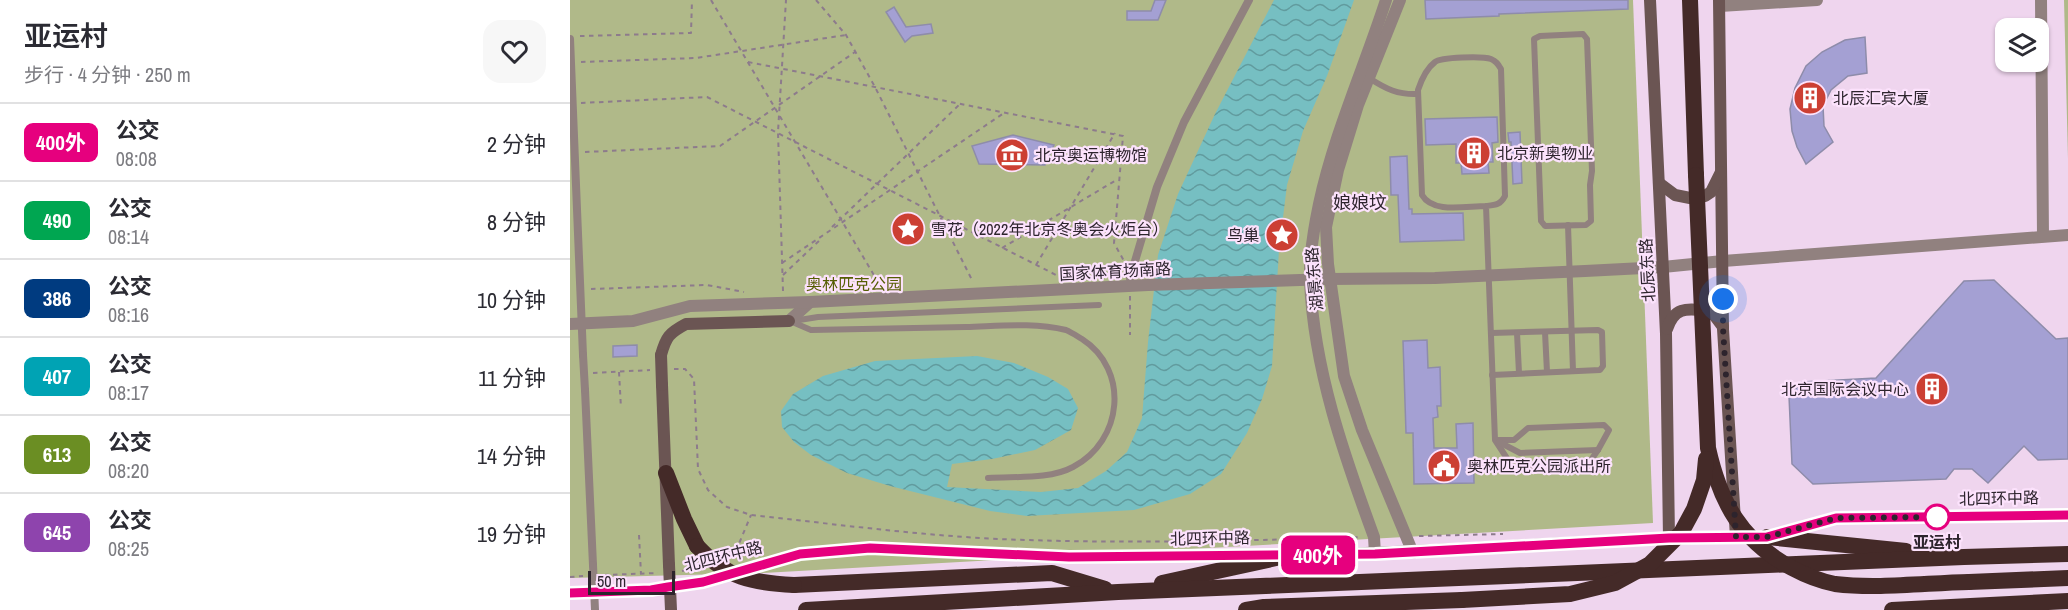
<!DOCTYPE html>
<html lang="zh">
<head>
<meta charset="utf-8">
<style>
  :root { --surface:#fff; --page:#f7f7f7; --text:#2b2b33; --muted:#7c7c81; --line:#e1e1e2 }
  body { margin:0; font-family:"Archivo Narrow","Noto Sans SC",sans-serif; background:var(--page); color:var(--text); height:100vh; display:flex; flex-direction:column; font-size:22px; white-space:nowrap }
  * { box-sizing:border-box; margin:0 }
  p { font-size:20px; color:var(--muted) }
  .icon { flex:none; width:33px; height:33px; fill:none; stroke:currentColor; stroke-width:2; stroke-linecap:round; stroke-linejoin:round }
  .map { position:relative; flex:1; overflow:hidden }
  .drawer { display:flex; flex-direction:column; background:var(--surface); width:570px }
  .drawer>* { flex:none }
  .badge { padding:0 12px; border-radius:9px; font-size:21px; line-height:39px }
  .buttons { position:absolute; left:1425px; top:18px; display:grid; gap:12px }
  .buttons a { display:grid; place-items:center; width:54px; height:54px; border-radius:12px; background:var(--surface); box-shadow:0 2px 4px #0004; font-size:30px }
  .scale { position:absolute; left:18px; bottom:15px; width:87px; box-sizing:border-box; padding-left:6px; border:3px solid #2d242d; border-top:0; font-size:16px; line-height:21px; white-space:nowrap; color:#2d242d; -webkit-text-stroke:4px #fce2fc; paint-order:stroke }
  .you { position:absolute; width:30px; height:30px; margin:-15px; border:4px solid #fff; border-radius:50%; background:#1a73e8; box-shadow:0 0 0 9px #1a73e833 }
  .map>.badge { position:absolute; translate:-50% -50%; box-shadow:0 0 0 3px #fff }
  .round { display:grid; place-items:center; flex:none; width:63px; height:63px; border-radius:18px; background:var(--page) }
  .headline { display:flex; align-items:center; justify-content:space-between; height:102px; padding:0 24px }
  h1 { font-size:28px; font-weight:600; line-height:45px }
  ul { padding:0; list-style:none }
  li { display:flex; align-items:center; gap:18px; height:78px; padding:0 24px; border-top:2px solid var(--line) }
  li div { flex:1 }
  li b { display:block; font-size:22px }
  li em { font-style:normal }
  li .badge { min-width:66px; font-weight:700; text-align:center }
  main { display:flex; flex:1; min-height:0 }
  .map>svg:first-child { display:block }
  .green { fill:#b0b989 }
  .water { fill:url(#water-waves) }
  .building { fill:#a4a0d3; stroke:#8e8caa; stroke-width:1.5 }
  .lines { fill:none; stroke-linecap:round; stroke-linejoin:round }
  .path { stroke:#8d7b8c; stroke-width:2; stroke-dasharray:4.5 4.5; stroke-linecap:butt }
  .service { stroke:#91817f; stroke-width:6 }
  .pedestrian { stroke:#91817f; stroke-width:8 }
  .minor { stroke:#91817f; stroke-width:12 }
  .tertiary { stroke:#91817f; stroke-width:12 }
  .secondary { stroke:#6b5553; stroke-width:12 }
  .trunk { stroke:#442a28; stroke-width:16 }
  .pedestrian-bridge { stroke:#91817f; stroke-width:8 }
  .secondary-bridge { stroke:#6b5553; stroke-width:12 }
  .trunk-bridge { stroke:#442a28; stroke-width:16 }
  .line-casing { stroke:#fff; stroke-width:14 }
  .line { stroke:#e6007e; stroke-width:9 }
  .walk { stroke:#2d242d; stroke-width:6; stroke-dasharray:0 10.8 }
  .stop-dot { fill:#fff; stroke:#e6007e; stroke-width:3 }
  .labels { text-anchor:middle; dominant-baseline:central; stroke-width:4.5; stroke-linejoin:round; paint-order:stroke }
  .poi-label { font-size:16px; fill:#2d242d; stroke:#fce2fc; text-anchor:start }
  .street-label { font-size:16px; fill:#2d242d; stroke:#fce2fc }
  .park-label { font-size:16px; fill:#555e03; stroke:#fce2fc }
  .stop-label { font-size:16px; font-weight:bold; fill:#2d242d; stroke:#fce2fc }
  .neighbourhood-label { font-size:18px; fill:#2d242d; stroke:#fce2fc }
</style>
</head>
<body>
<main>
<section class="drawer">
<div class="headline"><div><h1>亚运村</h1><p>步行 · 4 分钟 · 250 m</p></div><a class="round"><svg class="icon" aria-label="heart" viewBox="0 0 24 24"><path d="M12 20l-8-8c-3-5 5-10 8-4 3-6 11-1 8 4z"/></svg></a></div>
<ul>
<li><span class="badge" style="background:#e6007e;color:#fff">400外</span><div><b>公交</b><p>08:08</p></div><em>2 分钟</em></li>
<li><span class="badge" style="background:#00a651;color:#fff">490</span><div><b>公交</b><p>08:14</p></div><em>8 分钟</em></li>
<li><span class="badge" style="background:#003b80;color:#fff">386</span><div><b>公交</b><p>08:16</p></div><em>10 分钟</em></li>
<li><span class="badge" style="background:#00a3b4;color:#fff">407</span><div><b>公交</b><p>08:17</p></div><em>11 分钟</em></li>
<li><span class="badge" style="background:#6b8e23;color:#fff">613</span><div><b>公交</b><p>08:20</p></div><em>14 分钟</em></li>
<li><span class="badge" style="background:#8e44ad;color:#fff">645</span><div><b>公交</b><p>08:25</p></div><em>19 分钟</em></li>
</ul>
</section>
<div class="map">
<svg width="1498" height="610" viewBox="0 0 1498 610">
  <defs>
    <pattern id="water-waves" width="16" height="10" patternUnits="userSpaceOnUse" patternTransform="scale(1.5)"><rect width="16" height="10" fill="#76bfc2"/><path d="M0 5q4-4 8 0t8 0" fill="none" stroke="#619b9e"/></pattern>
  </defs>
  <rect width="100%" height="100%" fill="#efd5ee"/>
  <g class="green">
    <polygon points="0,0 1063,0 1083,523 193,573 0,578"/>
    <polygon points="1494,0 1498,0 1498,159"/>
  </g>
  <polygon class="water" points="704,0 784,0 757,76 733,131 717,185 709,250 702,366 692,399 677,433 651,474 620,494 564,510 457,516 420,511 320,486 277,473 241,455 224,442 212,427 211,411 223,394 253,376 305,361 407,356 444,363 478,377 498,389 508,408 501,430 465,450 422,459 382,464 377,487 471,492 508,488 536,471 557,452 572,418 578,342 588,255 608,194 645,114"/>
  <g class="building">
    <polygon points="585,0 596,0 588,20 557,20 557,11 581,11"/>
    <polygon points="855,0 1058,0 1058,9 929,14 929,16 856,19"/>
    <polygon points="324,7 336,27 361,24 363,33 342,36 335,42 316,12"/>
    <polygon points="1295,37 1297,73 1278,76 1261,90 1253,106 1254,126 1263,142 1236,164 1227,147 1222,131 1220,109 1225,88 1236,66 1252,52 1275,40"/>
    <polygon points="927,117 928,142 922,143 923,162 918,162 919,173 892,174 891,163 886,163 886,144 856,145 855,119"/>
    <polygon points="950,132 952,183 943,184 941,142 939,142 938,133"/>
    <polygon points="443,135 484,145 475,165 409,164 402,146"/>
    <polygon points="837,156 839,209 842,209 842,214 893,213 894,240 830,242 828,195 821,195 820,157"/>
    <polygon points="1424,280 1486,339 1498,338 1498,459 1468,460 1454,446 1418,483 1402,469 1384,469 1376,479 1243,484 1222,464 1219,396 1232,382 1306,378 1394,281"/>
    <polygon points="857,340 858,368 870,367 871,406 867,406 868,417 863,418 864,448 887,448 886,424 903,423 904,483 844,484 843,433 836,433 833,341"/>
    <polygon points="67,345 67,356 43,357 43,346"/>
  </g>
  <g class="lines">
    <g class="path">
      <polyline points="141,0 311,287"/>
      <polyline points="246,0 276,35 305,87 403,282"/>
      <polyline points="10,36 121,33 122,0"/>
      <polyline points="11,62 126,58 276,35"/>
      <polyline points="178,62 553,136 544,243 554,261"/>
      <polyline points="11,103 137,97 490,277"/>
      <polyline points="15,152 150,146 285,52"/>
      <polyline points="262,227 390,104"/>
      <polyline points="432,248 548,179"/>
      <polyline points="212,263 434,113"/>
      <polyline points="466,265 545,133"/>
      <polyline points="213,275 252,238"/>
      <polyline points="21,289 137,285 174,292"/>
      <polyline points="213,291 208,132 216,0"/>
      <polyline points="560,296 560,335"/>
      <path d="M104,369H115L124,379L128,469L138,490L157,507L181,515C264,524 346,535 429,539C550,544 671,541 792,537"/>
      <polyline points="49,372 51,408"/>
      <polyline points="23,373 80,370"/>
      <polyline points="69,535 71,574"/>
      <polyline points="849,536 933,534"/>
      <polyline points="157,555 168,546 181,515"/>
      <polyline points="112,571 130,567"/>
      <polyline points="34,575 88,573"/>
      <polyline points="0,577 13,576"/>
    </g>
    <g class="service">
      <polygon points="1013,34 1017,39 1022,171 1020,185 1021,221 1016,225 975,226 971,221 964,39 970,36"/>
      <path d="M799,78C816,89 828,95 848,94"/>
      <path d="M916,206C896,206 863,214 852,195L848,90C851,81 857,68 865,62C871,57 913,56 921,59C926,61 928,64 931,69L935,196C930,205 926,205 916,206L925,440L942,466L948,470L1016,467L1028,450L1039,430L1034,425L958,428L944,440H925"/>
      <polyline points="998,225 1003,371"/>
      <path d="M220,321L241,330C293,329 344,328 396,327C429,326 464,322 496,330C501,332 507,336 512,339C560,370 553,441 503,467C479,480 444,476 418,478"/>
      <polyline points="223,321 248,317 529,305"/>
      <polyline points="975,332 977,372"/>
      <polyline points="921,333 1028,330 1032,332 1033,366 1030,370 922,375"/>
      <polyline points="947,333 949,373"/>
      <polyline points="929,442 950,453 1028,450"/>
    </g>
    <g class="pedestrian">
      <polyline points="0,39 13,355"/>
      <polyline points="560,278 587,187 614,122 679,0"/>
      <polyline points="15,390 23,565"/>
    </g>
    <g class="minor">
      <polyline points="1471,0 1473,236"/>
      <polyline points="1150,6 1247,0"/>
      <polyline points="1153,261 1498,235"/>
    </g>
    <g class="tertiary">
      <polyline points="830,0 788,105 768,170 756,227 758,264 774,376 792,430 843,553"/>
      <polyline points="219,321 240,302"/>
      <polyline points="0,324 63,321 120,306 240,302 578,285 760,279 865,278 1015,271 1093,267 1153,261"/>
      <polyline points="1204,535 1266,518 1498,515"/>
      <path d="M805,554L804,537C774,455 744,370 740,281C739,257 744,228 749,204C764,134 794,68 816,0"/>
      <path d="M713,555C867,554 1021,538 1175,537"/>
      <polyline points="0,593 81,590 133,582 230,554 300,548 499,557 693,555"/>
    </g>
    <g class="secondary">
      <polyline points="1080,0 1096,334 1099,538"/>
      <polyline points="1149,0 1153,329 1166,537"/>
      <polyline points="1089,183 1105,195 1120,198 1135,196 1141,192 1151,172"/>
      <path d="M1097,329C1105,305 1118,309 1141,311L1153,327"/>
      <path d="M91,355C96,337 99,333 116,324L219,321"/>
      <polyline points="92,385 99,565"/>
    </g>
    <g class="trunk">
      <polyline points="1120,0 1126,175"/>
      <polyline points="96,473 114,519 127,546"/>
      <polyline points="1197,537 1336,551"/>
      <polyline points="1399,582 1498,578"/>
      <polyline points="592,583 720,555"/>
      <polyline points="224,585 482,573 535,589"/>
      <polyline points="236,610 548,592 1394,557 1498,554"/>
      <polyline points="676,610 694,607 892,600"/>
      <polyline points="1322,610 1498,601"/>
    </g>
    <g class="pedestrian-bridge">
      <polyline points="13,355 15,390"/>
      <polyline points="23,565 25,610"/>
    </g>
    <g class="secondary-bridge">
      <polyline points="91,355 92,385"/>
      <polyline points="99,565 101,610"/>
    </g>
    <g class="trunk-bridge">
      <path d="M1126,175L1138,448C1150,502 1171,541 1222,568C1235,575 1250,581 1265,584C1307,589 1356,583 1399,582"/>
      <path d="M127,546C156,578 183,583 224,585"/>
      <polyline points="892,600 1000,594 1045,583 1080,564 1111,533 1124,509 1134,480 1136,459"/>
    </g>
  </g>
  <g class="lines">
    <defs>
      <polyline id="line" points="0,593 81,590 98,587 133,582 230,554 300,548 499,557 805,554 1099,538 1197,537 1266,518 1498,515"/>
    </defs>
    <use href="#line" class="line-casing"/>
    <use href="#line" class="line"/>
    <polyline class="walk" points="1153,299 1153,328 1166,537 1197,537 1266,518 1367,517"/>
  </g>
  <defs>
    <symbol id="building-disc" viewBox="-11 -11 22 22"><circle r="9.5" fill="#cc3f33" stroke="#fce2fc"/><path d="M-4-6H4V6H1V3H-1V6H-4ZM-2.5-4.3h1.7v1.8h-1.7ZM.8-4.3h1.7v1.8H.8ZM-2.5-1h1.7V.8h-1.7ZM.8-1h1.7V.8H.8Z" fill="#fff"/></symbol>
    <symbol id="museum-disc" viewBox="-11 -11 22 22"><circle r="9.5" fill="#cc3f33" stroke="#fce2fc"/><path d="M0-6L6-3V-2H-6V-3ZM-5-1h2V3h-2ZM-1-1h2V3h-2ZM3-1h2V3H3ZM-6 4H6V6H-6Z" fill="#fff"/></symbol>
    <symbol id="sight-disc" viewBox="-11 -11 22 22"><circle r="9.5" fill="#cc3f33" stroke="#fce2fc"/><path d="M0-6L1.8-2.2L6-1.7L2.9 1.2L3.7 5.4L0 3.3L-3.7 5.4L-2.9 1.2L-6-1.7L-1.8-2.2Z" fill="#fff"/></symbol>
    <symbol id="civic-disc" viewBox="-11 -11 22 22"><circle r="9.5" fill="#cc3f33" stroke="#fce2fc"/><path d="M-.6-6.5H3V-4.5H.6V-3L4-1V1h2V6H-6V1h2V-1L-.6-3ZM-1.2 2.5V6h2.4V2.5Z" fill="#fff"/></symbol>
  </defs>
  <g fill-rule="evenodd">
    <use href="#building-disc" x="1221" y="79" width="38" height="38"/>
    <use href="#building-disc" x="885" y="134" width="38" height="38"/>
    <use href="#museum-disc" x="423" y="136" width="38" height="38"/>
    <use href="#sight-disc" x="319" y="210" width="38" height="38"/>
    <use href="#sight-disc" x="693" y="216" width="38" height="38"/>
    <use href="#building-disc" x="1343" y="370" width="38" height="38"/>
    <use href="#civic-disc" x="855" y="447" width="38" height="38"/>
  </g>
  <circle class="stop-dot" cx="1367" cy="517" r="12"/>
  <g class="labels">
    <g class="poi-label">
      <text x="1263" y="98">北辰汇宾大厦</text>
      <text x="927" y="153">北京新奥物业</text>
      <text x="465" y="155">北京奥运博物馆</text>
      <text x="361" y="229">雪花（2022年北京冬奥会火炬台）</text>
      <text x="689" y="235" text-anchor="end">鸟巢</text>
      <text x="1339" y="389" text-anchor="end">北京国际会议中心</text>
      <text x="897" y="466">奥林匹克公园派出所</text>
    </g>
    <g class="street-label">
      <text transform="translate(1077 270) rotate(-93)">北辰东路</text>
      <text transform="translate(545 271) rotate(-3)">国家体育场南路</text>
      <text transform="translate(744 279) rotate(-95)">湖景东路</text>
      <text transform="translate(1429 498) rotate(-1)">北四环中路</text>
      <text transform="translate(640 538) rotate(-1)">北四环中路</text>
      <text transform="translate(153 556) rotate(-14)">北四环中路</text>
    </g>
    <g class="park-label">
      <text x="284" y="284">奥林匹克公园</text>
    </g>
    <g class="stop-label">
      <text x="1367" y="542">亚运村</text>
    </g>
    <g class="neighbourhood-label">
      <text x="790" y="202">娘娘坟</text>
    </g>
  </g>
</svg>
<div class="buttons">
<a><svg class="icon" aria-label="layers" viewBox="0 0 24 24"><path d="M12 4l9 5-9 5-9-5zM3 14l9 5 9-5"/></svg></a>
</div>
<div class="scale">50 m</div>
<div class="you" style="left:1153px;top:299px"></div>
<b class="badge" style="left:748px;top:555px;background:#e6007e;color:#fff">400外</b>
</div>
</main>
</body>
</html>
